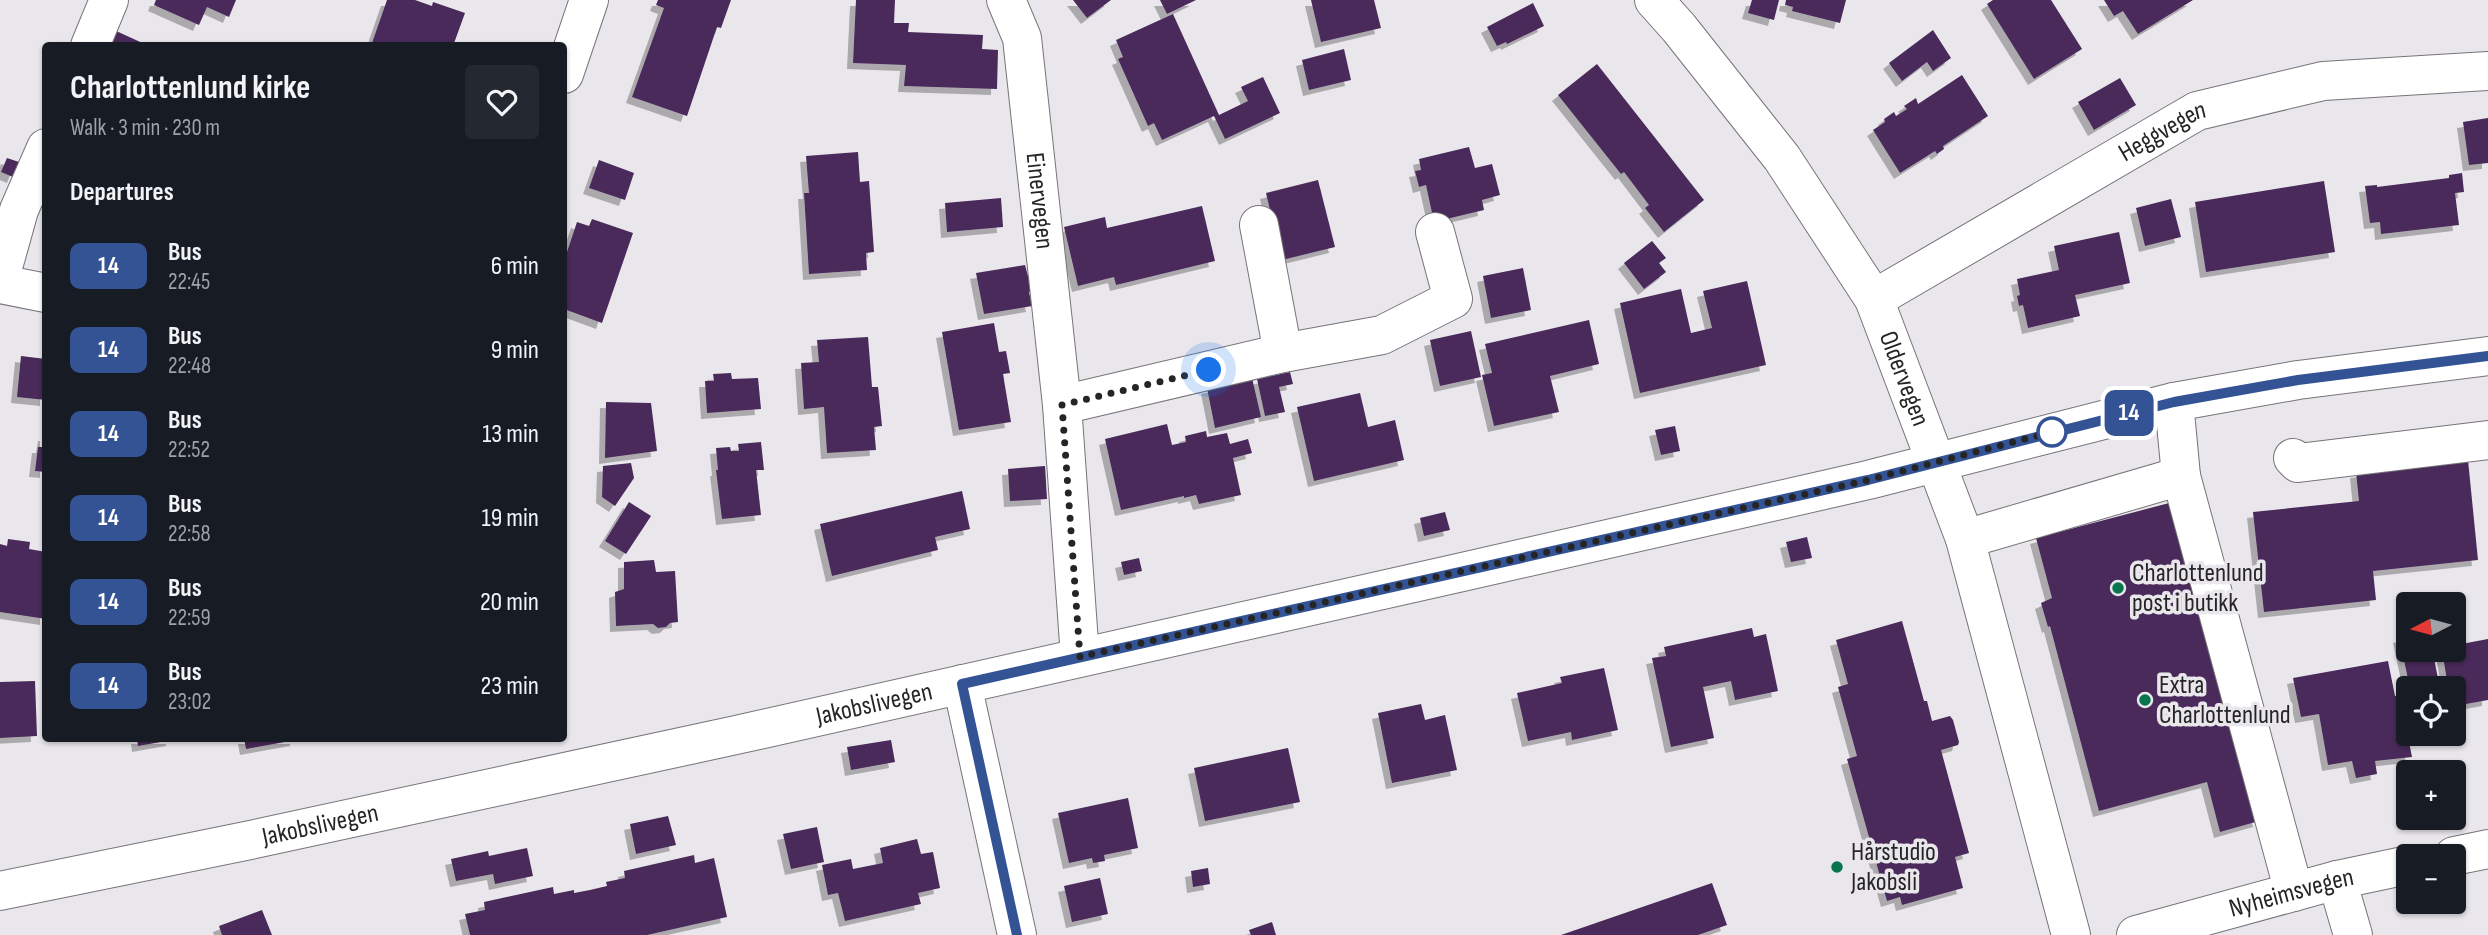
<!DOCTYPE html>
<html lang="en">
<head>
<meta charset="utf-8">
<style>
  :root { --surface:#171b24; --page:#242831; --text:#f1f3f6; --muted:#9ea1a6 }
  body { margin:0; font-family:"Sofia Sans Condensed",sans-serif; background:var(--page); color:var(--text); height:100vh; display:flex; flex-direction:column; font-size:26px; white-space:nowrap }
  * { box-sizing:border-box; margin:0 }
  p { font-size:23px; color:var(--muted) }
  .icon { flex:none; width:38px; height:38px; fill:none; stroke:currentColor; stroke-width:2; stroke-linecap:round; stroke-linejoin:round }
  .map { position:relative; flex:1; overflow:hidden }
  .sheet { position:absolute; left:42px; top:42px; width:525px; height:700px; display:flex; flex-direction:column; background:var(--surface); border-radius:7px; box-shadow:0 2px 5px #0004 }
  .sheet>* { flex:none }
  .badge { padding:0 14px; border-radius:10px; font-size:24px; line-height:46px }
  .needle { width:46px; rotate:264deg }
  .tools { position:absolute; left:2396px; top:592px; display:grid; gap:14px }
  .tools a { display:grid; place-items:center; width:70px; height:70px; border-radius:7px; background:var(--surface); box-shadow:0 2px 5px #0004; font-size:35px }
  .you { position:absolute; width:35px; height:35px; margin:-18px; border:5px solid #fff; border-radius:50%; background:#1a73e8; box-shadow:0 0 0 10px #1a73e833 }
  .map>.badge { position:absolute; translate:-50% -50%; box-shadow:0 0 0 4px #fff }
  h2 { padding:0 28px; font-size:26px; line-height:63px }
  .round { display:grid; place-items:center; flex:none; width:74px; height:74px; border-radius:7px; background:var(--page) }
  .headline { display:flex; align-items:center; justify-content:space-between; height:119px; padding:0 28px }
  h1 { font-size:33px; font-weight:700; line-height:52px }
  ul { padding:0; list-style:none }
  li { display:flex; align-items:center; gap:21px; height:84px; padding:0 28px }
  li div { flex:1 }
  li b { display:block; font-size:26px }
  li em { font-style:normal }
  li .badge { min-width:77px; font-weight:700; text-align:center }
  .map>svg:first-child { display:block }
  .building { fill:#482a5a; filter:url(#shadow) }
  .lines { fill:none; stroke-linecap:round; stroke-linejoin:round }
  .minor-casing { stroke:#767478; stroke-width:40 }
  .minor { stroke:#fff; stroke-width:38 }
  .line-casing { stroke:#fff; stroke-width:16 }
  .line { stroke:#335395; stroke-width:10 }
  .walk { stroke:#262526; stroke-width:7; stroke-dasharray:0 12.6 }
  .stop-dot { fill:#fff; stroke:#335395; stroke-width:3.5 }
  .poi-dot { fill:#08754e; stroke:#eae7ec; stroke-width:2.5 }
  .labels { text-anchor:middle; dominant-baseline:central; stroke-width:7; stroke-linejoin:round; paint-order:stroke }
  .street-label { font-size:26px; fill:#262526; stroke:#eae7ec }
  .poi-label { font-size:26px; fill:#262526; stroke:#eae7ec; text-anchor:start }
</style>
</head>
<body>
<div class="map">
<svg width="2488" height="935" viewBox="0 0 2488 935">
  <defs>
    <filter id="shadow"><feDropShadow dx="-6" dy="6" stdDeviation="0" flood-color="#0004"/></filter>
  </defs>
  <rect width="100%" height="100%" fill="#eae7ec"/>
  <g class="building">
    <polygon points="156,0 236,0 229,17 207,7 199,25 154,5"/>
    <polygon points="387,0 415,0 432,6 433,2 465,13 453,46 371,46"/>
    <polygon points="658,0 731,0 721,28 717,27 687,116 632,97 664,8 656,5"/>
    <polygon points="856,0 895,0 894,23 909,23 908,32 983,35 982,49 998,50 997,89 904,86 906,65 853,63"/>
    <polygon points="1073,0 1111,0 1087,18"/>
    <polygon points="1160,0 1196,0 1167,14"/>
    <polygon points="1311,0 1374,0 1381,28 1321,42"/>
    <polygon points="1752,0 1779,0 1774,20 1748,13"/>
    <polygon points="1786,0 1846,0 1840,23 1792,11 1793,7 1785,5"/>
    <polygon points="1993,0 2051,0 2082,49 2034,79 1987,4"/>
    <polygon points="2104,0 2193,0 2138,34 2123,11 2114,16"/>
    <polygon points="1533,3 1544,26 1507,44 1506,42 1497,46 1487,27"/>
    <polygon points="1173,14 1219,115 1248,101 1241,87 1263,77 1280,113 1225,139 1214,116 1162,140 1154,123 1148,126 1118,59 1123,57 1116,40"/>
    <polygon points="114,30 149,46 107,46"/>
    <polygon points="1933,30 1951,58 1933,71 1927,62 1902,81 1889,63"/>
    <polygon points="1344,49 1351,80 1309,90 1302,60"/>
    <polygon points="1597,64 1704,200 1664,232 1645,208 1649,205 1624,172 1621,174 1558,95"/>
    <polygon points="1962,75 1988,116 1943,146 1944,149 1937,154 1935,151 1900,173 1873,130 1885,122 1884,119 1894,112 1896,116 1907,109 1904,106 1916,98 1918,104"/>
    <polygon points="2120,78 2136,105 2094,130 2078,102"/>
    <polygon points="2488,118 2488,163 2469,165 2463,122"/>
    <polygon points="1469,147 1475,168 1492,164 1500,195 1482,200 1484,210 1434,222 1426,185 1419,187 1415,171 1421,170 1419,159"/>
    <polygon points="858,152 860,182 869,181 874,252 866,253 867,270 809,274 804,193 809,193 806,156"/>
    <polygon points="7,158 19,162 13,177 1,172"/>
    <polygon points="599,160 634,173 625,200 589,188"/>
    <polygon points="2462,173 2464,192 2455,193 2459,225 2381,234 2380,222 2370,223 2365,186 2377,185 2377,187 2449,178 2449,175"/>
    <polygon points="1318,180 1335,247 1282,260 1266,193"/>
    <polygon points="2324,181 2335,252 2206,272 2195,202"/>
    <polygon points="1001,198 1003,227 947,232 945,203"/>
    <polygon points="2171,199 2181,237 2145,246 2136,208"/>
    <polygon points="1202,206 1215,261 1116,285 1114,277 1078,286 1064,227 1105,217 1107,228"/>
    <polygon points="592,219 633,233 602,323 564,309 564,261 577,222 589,226"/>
    <polygon points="2119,232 2130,283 2075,295 2080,316 2028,328 2023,305 2019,306 2017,296 2020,295 2017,279 2059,270 2054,246"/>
    <polygon points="1652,241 1666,258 1659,263 1666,272 1644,289 1624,263"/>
    <polygon points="1025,265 1032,291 1029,292 1032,306 984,314 976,273"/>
    <polygon points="1523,268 1531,310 1491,318 1483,276"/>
    <polygon points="1747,281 1766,365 1640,393 1620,303 1681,289 1691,333 1712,328 1703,291"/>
    <polygon points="1589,320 1599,364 1550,376 1559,412 1494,426 1482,375 1492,373 1485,344"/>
    <polygon points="994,323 999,352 1006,351 1010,373 1003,374 1011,422 959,430 942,332"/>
    <polygon points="1471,331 1481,377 1440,386 1430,340"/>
    <polygon points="868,337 872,387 878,387 882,426 874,427 876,450 827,453 824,407 804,409 801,363 819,362 817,340"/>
    <polygon points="21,356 46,359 46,400 17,397"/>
    <polygon points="1290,372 1293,384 1279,387 1285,412 1265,416 1257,379"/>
    <polygon points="731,373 732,379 758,378 761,409 707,413 705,381 714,381 713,374"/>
    <polygon points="1252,378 1261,417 1215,428 1207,388"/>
    <polygon points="1360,393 1368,427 1395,420 1404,460 1314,481 1297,407"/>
    <polygon points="606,402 651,403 657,451 605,458"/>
    <polygon points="1167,424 1172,445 1186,442 1185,436 1206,431 1207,437 1227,433 1230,444 1248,439 1252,453 1233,458 1241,495 1199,504 1196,495 1184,498 1184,496 1121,510 1105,439"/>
    <polygon points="1675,426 1680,451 1661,455 1655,430"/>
    <polygon points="44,435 46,435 46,472 35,471 38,447 42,447"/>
    <polygon points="761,442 764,470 756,470 761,515 722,519 716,470 718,470 716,448 730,447 731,451 739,451 738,444"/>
    <polygon points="2468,460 2478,560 2373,571 2376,600 2264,612 2253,512 2359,501 2356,472"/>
    <polygon points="631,463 634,478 615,506 602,497 603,466"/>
    <polygon points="1045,466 1047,499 1010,501 1008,469"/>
    <polygon points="962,491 970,529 935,537 938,550 832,576 820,524"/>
    <polygon points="629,502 651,516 626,554 605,541"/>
    <polygon points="2173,502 2259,821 2220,832 2207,782 2099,811 2050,626 2048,627 2041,603 2052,598 2036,538"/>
    <polygon points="1445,512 1450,530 1424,536 1420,518"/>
    <polygon points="1807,537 1812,558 1791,562 1786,542"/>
    <polygon points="8,539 30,542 29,549 46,552 46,619 0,612 0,544 7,546"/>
    <polygon points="1139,558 1142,571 1124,575 1121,562"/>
    <polygon points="654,560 656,572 675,571 678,622 670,623 666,627 658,628 653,624 616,626 615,592 624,589 624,562"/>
    <polygon points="1902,621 1924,701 1927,701 1932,721 1950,716 1953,720 1959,742 1958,745 1941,750 1969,853 1955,857 1963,888 1902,905 1900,897 1887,901 1847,759 1857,756 1838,687 1848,684 1836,640"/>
    <polygon points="1752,628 1754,637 1766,634 1778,691 1735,700 1731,681 1703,687 1714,738 1671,747 1652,658 1666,656 1664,647"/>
    <polygon points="2408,635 2408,649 2432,649 2439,683 2410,688 2399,637"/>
    <polygon points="2488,639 2488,700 2466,704 2461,679 2447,681 2443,656 2457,653 2456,645"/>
    <polygon points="2388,661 2395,696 2408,693 2408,733 2415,733 2416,736 2408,737 2412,757 2375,761 2377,774 2356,778 2352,761 2328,765 2319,714 2301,717 2293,678"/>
    <polygon points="1604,668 1618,730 1572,740 1571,732 1528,741 1517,693 1562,683 1560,677"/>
    <polygon points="35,681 37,736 0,738 0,682"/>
    <polygon points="1421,704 1425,720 1445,715 1457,770 1392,783 1378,713"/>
    <polygon points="137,738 172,738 172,740 138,746"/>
    <polygon points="244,738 296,738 296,740 246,749"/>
    <polygon points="891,740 895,762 851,770 847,747"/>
    <polygon points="1288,748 1300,802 1205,821 1194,768"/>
    <polygon points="2454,792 2459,814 2454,815"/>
    <polygon points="1128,798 1138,848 1104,855 1105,861 1093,863 1092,858 1069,863 1058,813"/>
    <polygon points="668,816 676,845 636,854 630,824"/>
    <polygon points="2420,817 2440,817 2440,818 2421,822"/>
    <polygon points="817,827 824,862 791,869 783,834"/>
    <polygon points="917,839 921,854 933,852 940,888 918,893 921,904 845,921 838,893 828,895 822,865 851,859 853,869 883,863 880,848"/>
    <polygon points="527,848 533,876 495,884 493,874 456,881 451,859 488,851 489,856"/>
    <polygon points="694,855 695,863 714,858 727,917 647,935 470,935 465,914 485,910 484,902 553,887 554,894 574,890 574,893 590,890 607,886 606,882 625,878 624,871"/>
    <polygon points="1208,868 1210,884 1193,887 1191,871"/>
    <polygon points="1100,878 1108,914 1072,922 1064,886"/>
    <polygon points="1712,883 1727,925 1698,935 1561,935"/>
    <polygon points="262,910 272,935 222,935 219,926"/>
    <polygon points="1272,922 1276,935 1251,935 1249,930"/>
  </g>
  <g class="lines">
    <defs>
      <g id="minor">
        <path id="s1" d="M1006,0L1022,38L1062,405L1080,657"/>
        <path id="s2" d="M1654,0L1679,28L1782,158L1874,299L1965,539L2071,935"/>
        <polyline points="90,46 109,0"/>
        <polyline points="564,74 589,0"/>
        <polyline points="1259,225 1283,353 1382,335 1453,299 1435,232"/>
        <polyline points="0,278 19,210 46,148"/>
        <polyline points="0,284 46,293"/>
        <path id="s3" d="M1874,299L2197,111L2323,81L2488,71"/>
        <polyline points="1062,405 1283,353"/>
        <polyline points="2293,458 2298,463 2488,440"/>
        <polyline points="2181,476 2294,892"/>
        <polyline points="1965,539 2181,476 2174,402"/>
        <polyline points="962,684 1017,935"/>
        <polyline points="2454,856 2488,849"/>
        <polyline points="2337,880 2353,935"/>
        <path id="s4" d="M0,891L255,839L736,735L1458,573L1868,480L2174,402L2298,380L2488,356"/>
        <path id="s5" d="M2136,935L2337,880L2408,865"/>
      </g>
    </defs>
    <use href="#minor" class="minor-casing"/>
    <use href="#minor" class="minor"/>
  </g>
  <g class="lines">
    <defs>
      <polyline id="line" points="1017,935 962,684 1868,480 2174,402 2298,380 2488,356"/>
    </defs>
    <use href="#line" class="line-casing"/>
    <use href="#line" class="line"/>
    <polyline class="walk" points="1209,370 1062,405 1080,657 1868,480 2052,432"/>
  </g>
  <circle class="stop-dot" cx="2052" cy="432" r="14"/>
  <g class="poi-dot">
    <circle cx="2118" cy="588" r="7"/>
    <circle cx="2145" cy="700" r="7"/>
    <circle cx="1837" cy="867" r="7"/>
  </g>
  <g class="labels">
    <g class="street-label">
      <text stroke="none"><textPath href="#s3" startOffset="334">Heggvegen</textPath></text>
      <text stroke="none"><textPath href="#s1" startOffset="205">Einervegen</textPath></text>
      <text stroke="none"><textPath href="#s2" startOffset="457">Oldervegen</textPath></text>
      <text stroke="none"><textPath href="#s4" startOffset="894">Jakobslivegen</textPath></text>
      <text stroke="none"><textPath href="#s4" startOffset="327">Jakobslivegen</textPath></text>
      <text stroke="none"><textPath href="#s5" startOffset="161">Nyheimsvegen</textPath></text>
    </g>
    <g class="poi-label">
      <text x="2132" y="573">Charlottenlund<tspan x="2132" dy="30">post i butikk</tspan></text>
      <text x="2159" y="685">Extra<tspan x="2159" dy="30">Charlottenlund</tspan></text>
      <text x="1851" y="852">Hårstudio<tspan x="1851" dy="30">Jakobsli</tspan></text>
    </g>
  </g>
</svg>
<div class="tools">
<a><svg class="needle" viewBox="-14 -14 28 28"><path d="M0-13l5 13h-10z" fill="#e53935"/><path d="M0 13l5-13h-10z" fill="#9ea1a6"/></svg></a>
<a><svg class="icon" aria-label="locate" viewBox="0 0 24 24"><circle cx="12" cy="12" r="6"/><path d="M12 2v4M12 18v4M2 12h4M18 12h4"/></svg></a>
<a>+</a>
<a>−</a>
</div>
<div class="you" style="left:1209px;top:370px"></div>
<b class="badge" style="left:2129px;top:413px;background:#335395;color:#fff">14</b>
<section class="sheet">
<div class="headline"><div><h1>Charlottenlund kirke</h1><p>Walk · 3 min · 230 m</p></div><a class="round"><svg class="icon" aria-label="heart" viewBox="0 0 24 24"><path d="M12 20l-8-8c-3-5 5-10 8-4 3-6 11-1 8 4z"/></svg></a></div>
<h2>Departures</h2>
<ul>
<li><span class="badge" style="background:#335395;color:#fff">14</span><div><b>Bus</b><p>22:45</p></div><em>6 min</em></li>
<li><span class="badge" style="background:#335395;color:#fff">14</span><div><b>Bus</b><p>22:48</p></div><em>9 min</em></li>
<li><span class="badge" style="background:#335395;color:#fff">14</span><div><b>Bus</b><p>22:52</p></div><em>13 min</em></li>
<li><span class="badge" style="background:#335395;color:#fff">14</span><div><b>Bus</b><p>22:58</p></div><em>19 min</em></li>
<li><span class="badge" style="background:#335395;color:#fff">14</span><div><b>Bus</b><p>22:59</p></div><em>20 min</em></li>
<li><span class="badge" style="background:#335395;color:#fff">14</span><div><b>Bus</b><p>23:02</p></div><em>23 min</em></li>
</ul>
</section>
</div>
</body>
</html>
